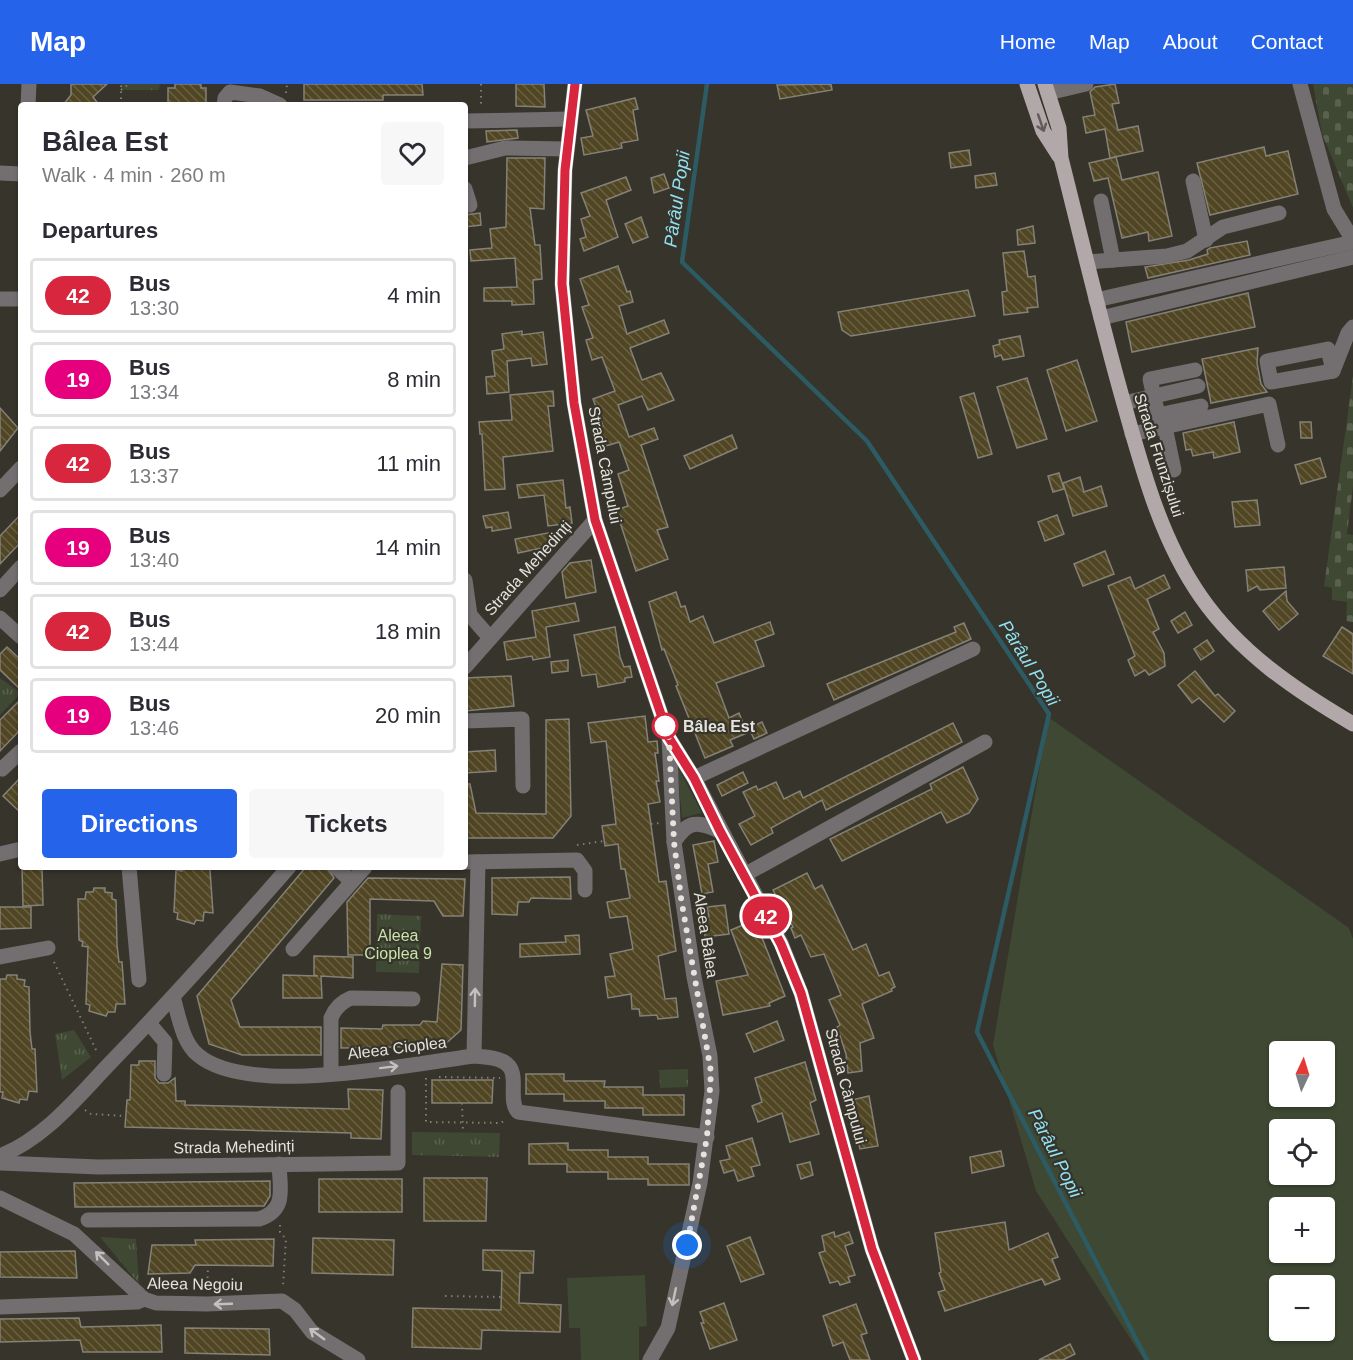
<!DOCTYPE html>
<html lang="en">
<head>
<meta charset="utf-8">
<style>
  :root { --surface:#fff; --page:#f7f7f7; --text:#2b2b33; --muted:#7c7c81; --line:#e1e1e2; --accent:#2563eb }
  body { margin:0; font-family:Arial,sans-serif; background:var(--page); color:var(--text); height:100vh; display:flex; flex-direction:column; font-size:22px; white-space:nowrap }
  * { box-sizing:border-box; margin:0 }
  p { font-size:20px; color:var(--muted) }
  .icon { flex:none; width:33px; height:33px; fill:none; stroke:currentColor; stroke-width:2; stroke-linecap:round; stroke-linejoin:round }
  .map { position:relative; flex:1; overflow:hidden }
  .panel { position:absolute; left:18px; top:18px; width:450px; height:768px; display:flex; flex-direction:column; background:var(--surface); border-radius:6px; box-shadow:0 2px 4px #0004 }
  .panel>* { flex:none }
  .badge { padding:0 12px; border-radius:20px; font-size:21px; line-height:39px }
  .needle { width:39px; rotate:4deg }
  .tools { position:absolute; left:1269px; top:957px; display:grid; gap:12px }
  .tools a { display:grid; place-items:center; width:66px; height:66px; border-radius:6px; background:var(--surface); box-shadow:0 2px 4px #0004; font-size:30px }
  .you { position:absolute; width:30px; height:30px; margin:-15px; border:4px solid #fff; border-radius:50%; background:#1a73e8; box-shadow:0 0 0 9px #1a73e833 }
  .map>.badge { position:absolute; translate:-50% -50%; box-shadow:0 0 0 3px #fff }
  h2 { padding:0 24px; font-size:22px; line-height:54px }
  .round { display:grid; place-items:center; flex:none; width:63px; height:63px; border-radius:6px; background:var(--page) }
  .headline { display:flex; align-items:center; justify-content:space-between; height:102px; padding:0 24px }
  h1 { font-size:28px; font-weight:700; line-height:45px }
  .button { display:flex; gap:12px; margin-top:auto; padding:12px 24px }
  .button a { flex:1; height:69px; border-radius:6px; background:var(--accent); color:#fff; font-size:24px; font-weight:700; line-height:69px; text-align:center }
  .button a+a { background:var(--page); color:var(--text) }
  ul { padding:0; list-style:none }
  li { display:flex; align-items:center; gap:18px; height:75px; margin:0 12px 9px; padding:0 12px; border:3px solid var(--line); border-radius:6px }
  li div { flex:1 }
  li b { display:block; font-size:22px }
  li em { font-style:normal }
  li .badge { min-width:66px; font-weight:700; text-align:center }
  header { display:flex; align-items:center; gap:36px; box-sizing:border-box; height:84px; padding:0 30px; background:var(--accent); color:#fff }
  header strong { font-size:28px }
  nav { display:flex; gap:33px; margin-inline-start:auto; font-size:21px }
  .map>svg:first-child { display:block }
  .grass { fill:#3e4832; fill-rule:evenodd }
  .cemetery { fill:url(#cemetery-stones) }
  .park { fill:url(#park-tufts) }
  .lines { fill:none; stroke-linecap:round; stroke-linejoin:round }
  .stream { stroke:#2d5b64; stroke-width:4.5 }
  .building { fill:url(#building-back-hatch); stroke:#858177; stroke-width:1.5 }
  .path { stroke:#807e76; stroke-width:2; stroke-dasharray:1.5 4.5; stroke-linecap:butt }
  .minor { stroke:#736e6f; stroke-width:15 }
  .major { stroke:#b2a7a9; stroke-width:15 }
  .oneway { stroke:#615c57 }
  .oneway2 { stroke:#c3c0bd }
  .line-casing { stroke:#fff; stroke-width:14 }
  .line { stroke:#d7263d; stroke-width:9 }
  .walk { stroke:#e5e3de; stroke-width:6; stroke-dasharray:0 10.8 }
  .stop-dot { fill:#fff; stroke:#d7263d; stroke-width:3 }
  .labels { text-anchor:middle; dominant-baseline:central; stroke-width:4.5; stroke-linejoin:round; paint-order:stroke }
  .street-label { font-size:16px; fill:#e5e3de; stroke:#36342b }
  .stop-label { font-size:16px; font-weight:bold; fill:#e5e3de; stroke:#36342b; text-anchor:start }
  .park-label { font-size:16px; fill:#c9e3a8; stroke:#36342b }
  .water-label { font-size:18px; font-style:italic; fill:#91e2f3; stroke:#36342b }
</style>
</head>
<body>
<header>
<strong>Map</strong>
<nav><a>Home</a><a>Map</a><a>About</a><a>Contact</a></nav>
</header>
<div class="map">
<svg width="1353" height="1276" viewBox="0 0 1353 1276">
  <defs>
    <pattern id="cemetery-stones" width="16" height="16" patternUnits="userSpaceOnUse" patternTransform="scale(1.5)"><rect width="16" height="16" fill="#3e4832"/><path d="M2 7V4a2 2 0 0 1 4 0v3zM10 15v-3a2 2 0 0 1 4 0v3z" fill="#5a624f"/></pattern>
    <pattern id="park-tufts" width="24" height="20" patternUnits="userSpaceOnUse" patternTransform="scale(1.5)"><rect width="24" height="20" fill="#3e4832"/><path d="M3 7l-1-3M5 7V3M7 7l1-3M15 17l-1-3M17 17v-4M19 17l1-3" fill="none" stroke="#5a624f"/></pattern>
    <pattern id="building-back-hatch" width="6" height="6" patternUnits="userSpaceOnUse" patternTransform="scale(1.5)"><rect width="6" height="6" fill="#514624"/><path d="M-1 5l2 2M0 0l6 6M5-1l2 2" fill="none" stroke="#6a6143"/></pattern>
  </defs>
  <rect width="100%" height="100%" fill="#36342b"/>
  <g class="grass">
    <path d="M1048,633L1349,844L1353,855V1276H1144L1036,1107L993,961ZM1280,968H1324V1012H1280ZM1280,1046H1324V1090H1280ZM1280,1124H1324V1168H1280ZM1280,1202H1324V1246H1280Z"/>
    <polygon points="677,681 702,729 682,734"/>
    <polygon points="645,1191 647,1242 639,1243 639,1276 581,1276 580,1244 569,1244 567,1194"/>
  </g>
  <g class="cemetery">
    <polygon points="1313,0 1353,0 1353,124 1322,50"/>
    <polygon points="1353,292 1353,402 1347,450 1353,451 1353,538 1346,537 1347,518 1332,516 1332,504 1324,502"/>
  </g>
  <g class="park">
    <polygon points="121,0 160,0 159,6 121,6"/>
    <polygon points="0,594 21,609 0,631"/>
    <polygon points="377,830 421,832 419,889 376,888"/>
    <polygon points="74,946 91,973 62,996 55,950"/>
    <polygon points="688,985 688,1003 660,1004 659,986"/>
    <polygon points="412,1048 500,1049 499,1073 412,1071"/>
    <polygon points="100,1153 136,1155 139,1200"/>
  </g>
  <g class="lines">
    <polyline class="stream" points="707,0 682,178 867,357 1049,630 977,948 1147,1276"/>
  </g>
  <g class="building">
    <polygon points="71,0 107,0 93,13 99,21 63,21 71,11"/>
    <polygon points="175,0 201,0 201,4 206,4 206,21 168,21 168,4 175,4"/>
    <polygon points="304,0 422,0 423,11 383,11 383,16 304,16"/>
    <polygon points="516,0 544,0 545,23 516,22"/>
    <polygon points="831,0 832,6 780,15 777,1"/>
    <polygon points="1115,0 1119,19 1112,20 1118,46 1138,42 1143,67 1110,74 1105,45 1086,49 1083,33 1095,31 1090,8 1095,3"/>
    <polygon points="635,14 638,25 633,26 638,56 621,59 622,64 584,71 581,54 593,52 586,26"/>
    <polygon points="517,46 518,54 487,58 486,47"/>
    <polygon points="1264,63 1266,72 1288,67 1298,110 1210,131 1197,79"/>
    <polygon points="969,66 971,81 951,84 949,69"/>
    <polygon points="1116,73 1122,96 1158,88 1172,152 1149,157 1148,148 1122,154 1108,94 1094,97 1089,79"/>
    <polygon points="507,74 545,74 544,125 530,124 535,161 540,161 542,195 533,196 534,220 512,221 512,217 484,217 484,204 517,203 515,174 471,177 470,166 492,164 490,145 506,143"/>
    <polygon points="995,89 997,101 976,104 975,92"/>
    <polygon points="664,90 669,104 654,109 651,94"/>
    <polygon points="626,93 631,106 606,116 618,153 584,167 580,155 586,153 581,135 590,132 581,109"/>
    <polygon points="480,129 481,141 465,143 465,131"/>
    <polygon points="641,133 648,153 633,159 625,140"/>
    <polygon points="1033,142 1035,159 1018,161 1017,146"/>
    <polygon points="1247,157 1250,171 1148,194 1145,183 1189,176 1208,170 1207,166 1210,164"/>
    <polygon points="1024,167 1028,193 1035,192 1038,223 1027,224 1028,228 1004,231 1002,208 1007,207 1003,169"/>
    <polygon points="618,182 627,208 630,207 633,218 619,222 627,250 664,236 669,249 630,264 642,296 661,289 674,316 648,326 642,312 618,321 629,353 654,344 658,355 641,361 668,443 657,446 668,475 636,487 616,426 628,422 618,390 629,386 619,358 606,362 600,343 603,342 593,315 615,307 602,273 592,276 586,256 593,254 582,223 589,221 580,195"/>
    <polygon points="968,206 975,232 851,252 842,246 838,228"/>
    <polygon points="1248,209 1255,243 1132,268 1126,238"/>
    <polygon points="522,247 522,251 543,248 547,280 532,282 531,274 507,277 509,308 487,310 486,293 495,292 492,267 504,265 502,250"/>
    <polygon points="1020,252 1024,272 1003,276 1001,271 995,273 993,262 1000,260 999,256"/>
    <polygon points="1258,264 1257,279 1261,300 1267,308 1211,319 1202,275"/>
    <polygon points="1077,276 1097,337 1066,347 1047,286"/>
    <polygon points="1027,294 1047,355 1017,364 997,303"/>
    <polygon points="553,307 554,322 548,322 553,367 503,373 505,405 485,406 482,350 480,350 479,338 512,336 510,311"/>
    <polygon points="974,309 992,370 978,374 960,313"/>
    <polygon points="0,324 18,344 0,367"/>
    <polygon points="1234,338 1240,368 1214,374 1213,368 1193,372 1191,365 1186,366 1183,349"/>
    <polygon points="1300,338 1311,338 1312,354 1301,354"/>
    <polygon points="732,351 737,364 690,385 684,372"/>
    <polygon points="1320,374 1326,393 1301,400 1295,381"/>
    <polygon points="1059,389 1064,405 1053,408 1048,392"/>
    <polygon points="1080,393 1084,408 1101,402 1107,422 1073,432 1063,399"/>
    <polygon points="563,396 566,424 570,423 572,439 548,442 544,411 519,414 517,401"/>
    <polygon points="1257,416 1260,441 1235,443 1232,418"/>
    <polygon points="508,428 511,444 492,447 492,443 486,444 483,432"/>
    <polygon points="21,430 21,458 0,480 0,452"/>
    <polygon points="1057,431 1064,450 1045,457 1038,438"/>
    <polygon points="553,448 556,461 518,469 515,455"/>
    <polygon points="1105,467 1114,490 1083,502 1074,480"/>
    <polygon points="591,476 596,508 566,514 562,488 570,479"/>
    <polygon points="1284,483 1286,504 1260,506 1257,502 1248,507 1246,486"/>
    <polygon points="1164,491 1170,504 1147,515 1159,545 1153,548 1164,569 1165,582 1149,591 1145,586 1135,592 1128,576 1135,572 1108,502 1130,493 1135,505"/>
    <polygon points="1286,507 1287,517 1298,530 1279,546 1263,527"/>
    <polygon points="676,508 681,523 685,522 690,538 703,532 714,559 770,538 774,550 755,557 764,582 716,599 729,634 739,629 747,649 730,656 733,662 705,674 676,602 678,601 664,565 662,566 649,518"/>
    <polygon points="575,519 579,537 546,543 550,573 533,576 532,572 507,576 504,558 536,553 532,527"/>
    <polygon points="1185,528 1192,541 1178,549 1171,537"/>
    <polygon points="964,539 971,555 834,616 827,600 956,548 954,543"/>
    <polygon points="615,543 620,573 624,583 630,582 632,593 625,594 625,598 598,603 596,590 582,592 574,551"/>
    <polygon points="1342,543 1353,550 1353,590 1323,572"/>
    <polygon points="1207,556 1214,567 1201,576 1194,565"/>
    <polygon points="7,563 21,576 21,606 0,586 0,570"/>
    <polygon points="568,576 568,587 552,589 551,578"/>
    <polygon points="1195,587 1215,612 1218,610 1235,627 1224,638 1199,614 1192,619 1178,601"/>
    <polygon points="511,592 514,622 465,627 465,594"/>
    <polygon points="21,615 21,645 0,667 0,636"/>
    <polygon points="645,632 648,658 657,657 658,669 655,669 659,697 656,697 660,718 648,720 659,798 666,797 676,867 658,872 665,915 676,914 678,933 658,935 657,931 640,932 639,925 632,925 631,910 608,914 605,893 615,892 610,870 633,865 627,832 610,834 607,818 630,814 625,785 621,785 618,760 605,762 602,742 616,740 606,657 591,659 588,639"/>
    <polygon points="569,635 571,732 553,754 465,754 465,700 470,700 476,729 546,730 546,636"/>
    <polygon points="762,638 767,649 754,655 749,644"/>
    <polygon points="953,639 962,658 826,726 822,716 771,744 773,749 751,761 739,740 755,732 743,708 756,702 758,706 776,698 784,715 800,707 803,714"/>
    <polygon points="495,666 496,687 465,689 465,668"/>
    <polygon points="963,683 978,715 969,729 947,739 941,728 842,777 830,755 932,705 930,700"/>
    <polygon points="743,688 748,699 722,712 717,701"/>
    <polygon points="21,693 21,729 3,712"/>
    <polygon points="714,757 718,778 708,780 713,808 702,810 693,761"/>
    <polygon points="22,783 42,783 43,821 23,822"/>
    <polygon points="182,783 207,783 210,786 213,829 204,828 203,837 196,836 194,840 177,835 178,829 174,828 176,786 182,787"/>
    <polygon points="306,783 327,783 334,794 231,916 240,943 321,943 321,971 242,971 209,960 197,912"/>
    <polygon points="807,789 815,805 822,801 853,866 866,860 879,892 889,888 895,903 891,905 892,907 862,920 874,954 860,959 862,987 848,989 846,970 837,943 840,941 829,916 841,911 824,870 811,873 801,851 795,854 791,844 793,843 773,806"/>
    <polygon points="570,793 571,815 531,814 529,818 518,818 517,831 492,830 492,794"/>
    <polygon points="368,794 465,795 463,832 443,832 434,817 370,815 370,871 348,871 347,818"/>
    <polygon points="94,804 105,804 105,808 112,809 112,815 116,816 117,861 119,878 122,878 125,920 116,920 115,928 108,928 106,932 89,927 90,921 86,920 88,863 82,862 83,858 79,856 78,815 85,815 86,808 93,808"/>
    <polygon points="725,821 729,850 705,853 703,834 709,833 707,823"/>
    <polygon points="0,823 31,823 31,844 0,845"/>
    <polygon points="755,836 785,912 769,919 770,922 723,931 716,897 748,891 731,846"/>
    <polygon points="579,851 580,870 520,873 520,860 566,858 565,852"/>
    <polygon points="314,872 353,873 353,894 321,892 322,914 283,914 283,891 318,892 314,891"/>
    <polygon points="442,880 463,881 461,946 443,962 341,964 341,944 382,945 383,941 420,941 423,937 437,938"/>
    <polygon points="7,891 17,891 17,895 25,896 24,902 29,903 30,948 32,965 35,965 37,1008 29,1007 27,1016 20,1015 19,1019 2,1014 3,1008 0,1008 0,895 6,895"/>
    <polygon points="777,937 784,956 754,968 746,950"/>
    <polygon points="139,977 155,977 155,994 159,999 168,999 175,994 176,1017 185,1017 185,1021 349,1025 348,1005 383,1006 381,1055 351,1054 351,1049 125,1043 127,1016 130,1016 131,981 139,981"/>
    <polygon points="805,978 816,1016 810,1019 819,1050 790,1058 782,1029 758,1038 752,1022 762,1018 755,994"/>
    <polygon points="526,990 564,990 564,997 605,997 604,1003 643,1003 643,1011 684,1011 684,1031 643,1031 643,1024 605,1024 605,1017 564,1017 564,1010 526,1010"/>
    <polygon points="432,996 493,996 492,1019 432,1019"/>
    <polygon points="869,1012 878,1062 860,1065 856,1049 861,1048 855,1027 851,1028 848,1017"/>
    <polygon points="752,1054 760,1081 751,1083 754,1092 738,1097 734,1086 724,1089 720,1077 730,1075 726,1062"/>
    <polygon points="568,1059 568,1066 608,1066 608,1073 648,1073 648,1080 689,1080 689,1101 648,1101 648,1095 608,1095 608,1088 567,1088 567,1080 529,1080 529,1060"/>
    <polygon points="1001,1067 1004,1082 972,1089 970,1073"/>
    <polygon points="810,1078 813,1091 801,1095 797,1081"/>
    <polygon points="424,1094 487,1094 486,1137 424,1137"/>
    <rect x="319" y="1095" width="83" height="33"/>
    <polygon points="270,1097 270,1112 264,1122 75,1123 74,1099"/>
    <polygon points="1005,1138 1009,1166 1048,1149 1058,1173 1052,1175 1060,1195 1045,1201 1042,1195 945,1227 938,1208 945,1206 939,1189 941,1188 935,1149"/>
    <polygon points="834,1148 835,1153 849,1148 853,1159 845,1162 855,1191 848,1193 850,1198 840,1201 838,1197 830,1199 819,1169 825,1167 822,1152"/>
    <polygon points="750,1153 764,1190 741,1198 727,1162"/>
    <polygon points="313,1154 394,1156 393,1191 312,1189"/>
    <polygon points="274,1155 273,1182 195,1181 190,1189 148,1190 152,1161 196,1161 195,1156"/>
    <polygon points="483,1166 534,1167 533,1189 520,1189 519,1219 561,1221 560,1248 482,1246 481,1265 412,1263 413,1224 501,1226 502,1187 483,1186"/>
    <polygon points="75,1167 77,1194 0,1193 0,1168"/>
    <polygon points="724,1219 737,1256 710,1265 701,1239 704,1239 700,1228"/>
    <polygon points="856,1220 867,1249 861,1251 870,1276 850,1276 843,1258 833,1262 823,1232"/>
    <polygon points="79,1234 81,1243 161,1241 162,1268 83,1268 80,1256 0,1258 0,1235"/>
    <polygon points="185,1244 269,1245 270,1271 185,1269"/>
    <polygon points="1070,1260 1075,1270 1063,1276 1039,1276"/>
  </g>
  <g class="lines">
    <g class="path">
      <polyline points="481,0 481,21"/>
      <polyline points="121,6 129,0"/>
      <polyline points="286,9 287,0"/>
      <polyline points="121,21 121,0"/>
      <polyline points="651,740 660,739"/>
      <polyline points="577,761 604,757"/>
      <polyline points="54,878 98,970"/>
      <polyline points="439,993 500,994"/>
      <polyline points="426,994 426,1038 501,1039 505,1036"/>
      <polyline points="462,1019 463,1048"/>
      <polyline points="85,1026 91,1030 126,1032"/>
      <polyline points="280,1141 280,1148 286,1155 283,1202"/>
      <polyline points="207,1206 208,1182"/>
      <polyline points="445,1212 501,1213"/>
    </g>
    <g class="minor">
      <polyline points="575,0 565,86 562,200 574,319 595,436 669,654 694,694 781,859 801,909 872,1165 914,1276"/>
      <polyline points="1300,0 1334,125 1353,156"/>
      <polyline points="1048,9 1086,0"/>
      <polyline points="28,21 29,0"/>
      <polyline points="224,21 225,14 230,8 260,12 280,21"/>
      <polyline points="465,37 570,35"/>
      <polyline points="465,74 505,64 567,65"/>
      <polyline points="0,89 21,90"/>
      <polyline points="1193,97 1206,156"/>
      <polyline points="465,105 470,121"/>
      <polyline points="1101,117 1113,176"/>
      <polyline points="1087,178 1167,172 1187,167 1223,143 1279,129"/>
      <polyline points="0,215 21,215"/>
      <polyline points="1096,216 1353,158"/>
      <polyline points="1101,234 1353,173"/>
      <polygon points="1328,265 1333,287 1271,298 1267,277"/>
      <polyline points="1195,286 1150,295 1158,331 1201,322"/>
      <polyline points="1333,287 1348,249 1353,243"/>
      <polyline points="1124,319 1198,302"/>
      <polyline points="1165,343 1174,386"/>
      <polyline points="1132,350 1269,320 1278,361"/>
      <polyline points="0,406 21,384"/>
      <polyline points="465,496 470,531 490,554"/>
      <polyline points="0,506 21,483"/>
      <polyline points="0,534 21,553"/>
      <polyline points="465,583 595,436"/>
      <polyline points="465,637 522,635 523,702"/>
      <polyline points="0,684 2,685 21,667"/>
      <polyline points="694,694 973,565"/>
      <path d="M674,758C688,736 697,737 720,747"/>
      <polyline points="0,770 21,765"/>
      <polyline points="465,778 577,776 585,787 585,806"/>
      <polyline points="129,783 139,896"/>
      <polyline points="336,783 351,797"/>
      <polyline points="744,791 985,658"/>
      <polyline points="293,865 365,783"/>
      <polyline points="0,873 48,864"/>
      <path d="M173,913C179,932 182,958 198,971C249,1014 410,980 474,972C483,973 494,973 502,977C523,986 506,1015 518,1028L707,1053"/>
      <polyline points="149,939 165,958 164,990"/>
      <polyline points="474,972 478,778"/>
      <path d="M331,990V934C335,924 341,918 351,914L413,915"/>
      <path d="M0,1072C47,1053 79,1011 114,975C174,913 232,848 289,783"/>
      <polyline points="0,1079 99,1083 398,1079 398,1008"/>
      <polyline points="0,1114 74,1150 144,1215 156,1219 207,1220 282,1217 295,1226 312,1248 358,1276"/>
      <path d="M88,1136L259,1135C287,1126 280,1105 279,1080"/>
      <polyline points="0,1223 137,1218 144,1215"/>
      <polyline points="650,1276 668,1244 700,1099 712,1007 710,972 694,893 674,758 669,654"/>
    </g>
    <g class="major">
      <polyline points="1027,0 1043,47 1059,72"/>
      <path d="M1045,0L1059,44L1061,74C1082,157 1101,239 1124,320C1143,387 1161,456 1201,513C1240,569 1295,606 1353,640"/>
    </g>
  </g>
  <defs><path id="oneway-shaft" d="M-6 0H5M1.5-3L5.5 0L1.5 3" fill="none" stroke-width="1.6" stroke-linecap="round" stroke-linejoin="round" transform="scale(1.5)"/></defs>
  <use class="oneway" href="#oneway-shaft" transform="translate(1041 39) rotate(71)"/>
  <g class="oneway2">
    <use href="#oneway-shaft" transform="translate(475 913) rotate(-89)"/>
    <use href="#oneway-shaft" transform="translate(389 983) rotate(-7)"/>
    <use href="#oneway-shaft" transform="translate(102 1174) rotate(-135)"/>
    <use href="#oneway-shaft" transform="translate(674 1213) rotate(102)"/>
    <use href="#oneway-shaft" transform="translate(223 1220) rotate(178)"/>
    <use href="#oneway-shaft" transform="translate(317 1250) rotate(-144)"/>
  </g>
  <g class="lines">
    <defs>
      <polyline id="line" points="575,0 565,86 562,200 574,319 595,436 669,654 694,694 720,747 781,860 801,909 872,1165 914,1276"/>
    </defs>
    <use href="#line" class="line-casing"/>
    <use href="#line" class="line"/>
    <polyline class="walk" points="665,642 662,632 669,654 674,758 681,814 711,988 707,1053 687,1161"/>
  </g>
  <circle class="stop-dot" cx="665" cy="642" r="12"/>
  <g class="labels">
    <g class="street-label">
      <text transform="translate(1159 371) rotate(72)">Strada Frunzișului</text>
      <text transform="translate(605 381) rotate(79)">Strada Câmpului</text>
      <text transform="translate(528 484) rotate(-48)">Strada Mehedinți</text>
      <text transform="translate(706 851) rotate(81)">Aleea Bâlea</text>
      <text transform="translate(397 964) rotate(-7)">Aleea Cioplea</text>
      <text transform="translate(846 1002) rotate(75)">Strada Câmpului</text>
      <text transform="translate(234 1063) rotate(-1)">Strada Mehedinți</text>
      <text transform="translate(195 1200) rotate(1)">Aleea Negoiu</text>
    </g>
    <g class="stop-label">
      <text x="683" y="642">Bâlea Est</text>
    </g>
    <g class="park-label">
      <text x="398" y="851">Aleea<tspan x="398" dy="18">Cioplea 9</tspan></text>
    </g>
    <g class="water-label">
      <text transform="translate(677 115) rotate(-82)">Pârâul Popii</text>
      <text transform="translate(1029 579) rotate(58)">Pârâul Popii</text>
      <text transform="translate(1055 1069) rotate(63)">Pârâul Popii</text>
    </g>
  </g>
</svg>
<div class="tools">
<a><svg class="needle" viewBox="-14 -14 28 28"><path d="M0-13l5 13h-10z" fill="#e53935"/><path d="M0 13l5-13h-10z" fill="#7c7c81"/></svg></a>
<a><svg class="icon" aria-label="locate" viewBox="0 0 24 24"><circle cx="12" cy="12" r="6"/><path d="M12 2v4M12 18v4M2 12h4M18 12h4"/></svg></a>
<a>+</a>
<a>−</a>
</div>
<div class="you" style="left:687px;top:1161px"></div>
<b class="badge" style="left:766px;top:832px;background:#d7263d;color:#fff">42</b>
<section class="panel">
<div class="headline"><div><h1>Bâlea Est</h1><p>Walk · 4 min · 260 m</p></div><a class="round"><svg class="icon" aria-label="heart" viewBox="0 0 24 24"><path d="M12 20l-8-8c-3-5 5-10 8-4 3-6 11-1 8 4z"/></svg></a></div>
<h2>Departures</h2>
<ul>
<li><span class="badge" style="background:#d7263d;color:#fff">42</span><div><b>Bus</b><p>13:30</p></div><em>4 min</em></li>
<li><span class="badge" style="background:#e6007e;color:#fff">19</span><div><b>Bus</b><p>13:34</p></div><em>8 min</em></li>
<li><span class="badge" style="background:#d7263d;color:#fff">42</span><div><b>Bus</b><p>13:37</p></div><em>11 min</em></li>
<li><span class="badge" style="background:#e6007e;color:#fff">19</span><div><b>Bus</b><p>13:40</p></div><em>14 min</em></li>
<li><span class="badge" style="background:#d7263d;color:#fff">42</span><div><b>Bus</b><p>13:44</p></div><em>18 min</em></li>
<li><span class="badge" style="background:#e6007e;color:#fff">19</span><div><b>Bus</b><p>13:46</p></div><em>20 min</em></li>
</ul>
<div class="button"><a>Directions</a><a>Tickets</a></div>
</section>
</div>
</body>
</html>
